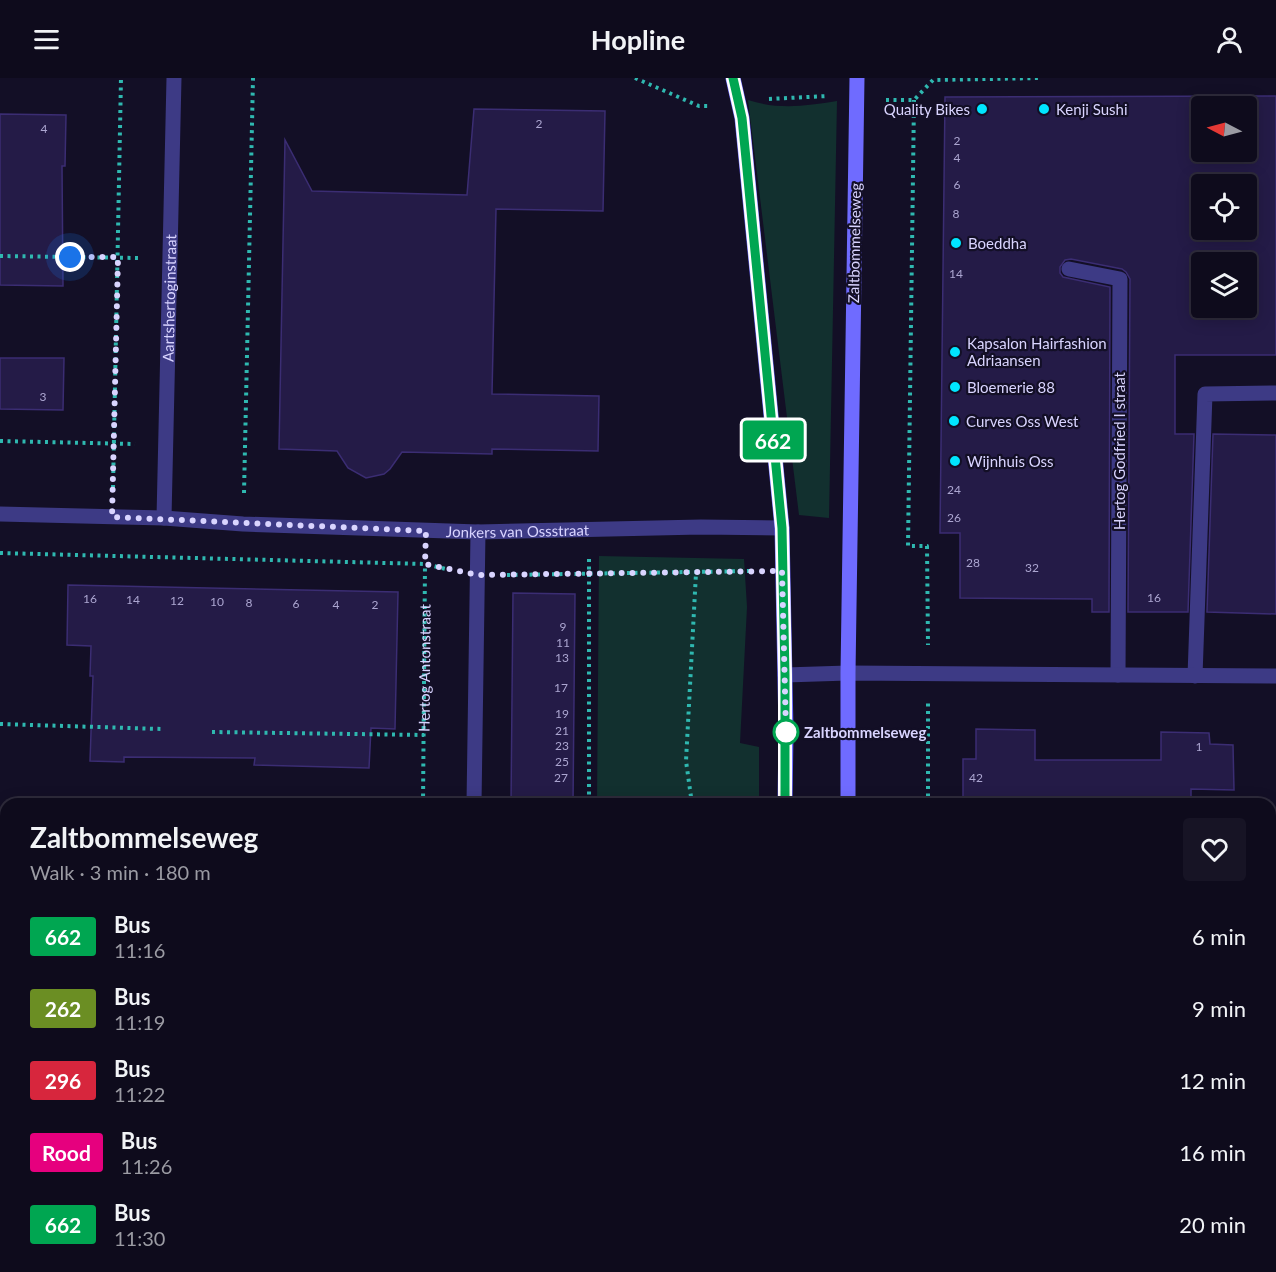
<!DOCTYPE html>
<html lang="en">
<head>
<meta charset="utf-8">
<style>
  :root { --surface:#0e0b1c; --page:#171425; --text:#f1f3f6; --muted:#9b9ba3; --line:#2e2b3b }
  body { margin:0; font-family:Lato,sans-serif; background:var(--page); color:var(--text); height:100vh; display:flex; flex-direction:column; font-size:22px; white-space:nowrap }
  * { box-sizing:border-box; margin:0 }
  p { font-size:20px; color:var(--muted) }
  .icon { flex:none; width:33px; height:33px; fill:none; stroke:currentColor; stroke-width:2; stroke-linecap:round; stroke-linejoin:round }
  .map { position:relative; flex:1; overflow:hidden }
  .sheet { position:absolute; left:0px; top:720px; width:1276px; height:474px; display:flex; flex-direction:column; background:var(--surface); border-radius:18px 18px 0 0; box-shadow:0 3px 15px #0003,0 0 0 2px var(--line) }
  .sheet>* { flex:none }
  .badge { padding:0 12px; border-radius:4px; font-size:21px; line-height:39px }
  .needle { width:39px; rotate:276deg }
  .tools { position:absolute; left:1191px; top:18px; display:grid; gap:12px }
  .tools a { display:grid; place-items:center; width:66px; height:66px; border-radius:6px; background:var(--surface); box-shadow:0 3px 15px #0003,0 0 0 2px var(--line); font-size:30px }
  .you { position:absolute; width:30px; height:30px; margin:-15px; border:4px solid #fff; border-radius:50%; background:#1a73e8; box-shadow:0 0 0 9px #1a73e833 }
  .map>.badge { position:absolute; translate:-50% -50%; box-shadow:0 0 0 3px #fff }
  .round { display:grid; place-items:center; flex:none; width:63px; height:63px; border-radius:6px; background:var(--page) }
  .head { display:flex; align-items:center; justify-content:space-between; height:102px; padding:0 30px }
  h1 { font-size:28px; font-weight:700; line-height:45px }
  ul { padding:0; list-style:none }
  li { display:flex; align-items:center; gap:18px; height:72px; padding:0 30px }
  li div { flex:1 }
  li b { display:block; font-size:22px }
  li em { font-style:normal }
  li .badge { min-width:66px; font-weight:700; text-align:center }
  header { display:flex; justify-content:space-between; align-items:center; height:78px; padding:0 30px; background:var(--surface); font-size:27px; font-weight:700 }
  .map>svg:first-child { display:block }
  .green { fill:#12302f }
  .building { fill:#241b47; stroke:#3b2d73; stroke-width:1.5; fill-rule:evenodd }
  .lines { fill:none; stroke-linecap:round; stroke-linejoin:round }
  .path { stroke:#2fb8b0; stroke-width:4; stroke-dasharray:3 4.5; stroke-linecap:butt }
  .lane { stroke:#3d3a85; stroke-width:15 }
  .street { stroke:#3d3a85; stroke-width:15 }
  .secondary { stroke:#6f6bff; stroke-width:15 }
  .line-casing { stroke:#fff; stroke-width:14 }
  .line { stroke:#00a651; stroke-width:9 }
  .walk { stroke:#d9d4ff; stroke-width:6; stroke-dasharray:0 10.8 }
  .poi-dot { fill:#00e5ff; stroke:#130f26; stroke-width:2 }
  .stop-dot { fill:#fff; stroke:#00a651; stroke-width:3 }
  .labels { text-anchor:middle; dominant-baseline:central; stroke-width:4.5; stroke-linejoin:round; paint-order:stroke }
  .number-label { font-size:12px; fill:#aca6d1 }
  .poi-label { font-size:15px; fill:#d9d4ff; stroke:#130f26; text-anchor:start }
  .street-label { font-size:15px; fill:#d9d4ff; stroke:#130f26 }
  .stop-label { font-size:15px; font-weight:bold; fill:#d9d4ff; stroke:#130f26; text-anchor:start }
</style>
</head>
<body>
<header><svg class="icon" aria-label="menu" viewBox="0 0 24 24"><path d="M4 6h16M4 12h16M4 18h16"/></svg>Hopline<svg class="icon" aria-label="person" viewBox="0 0 24 24"><circle cx="12" cy="8" r="4"/><path d="M4 21q1-7 8-7t8 7"/></svg></header>
<div class="map">
<svg width="1276" height="1194" viewBox="0 0 1276 1194">
  <rect width="100%" height="100%" fill="#130f26"/>
  <g class="green">
    <path d="M748,22C778,32 807,28 837,23L829,440L799,437Z"/>
    <polygon points="599,478 744,481 747,529 740,665 759,669 759,726 597,726"/>
    <rect x="593" y="1188" width="161" height="6"/>
  </g>
  <g class="building">
    <path d="M1276,18V277H1175V356H1194L1188,534H1128L1130,201L1126,194L1122,191L1071,181L1065,182L1060,189V195L1063,199L1110,209L1109,534H1092V521L960,520V455H940L945,19ZM1202,28H1246V74H1202ZM1202,106H1246V152H1202ZM1202,184H1246V230H1202Z"/>
    <polygon points="474,31 605,33 603,133 496,131 492,316 599,318 598,373 492,371 492,376 402,374 390,391 384,396 366,400 348,390 337,373 279,371 285,62 312,113 467,117"/>
    <polygon points="0,36 66,37 65,88 62,88 63,208 0,207"/>
    <polygon points="0,280 64,280 63,332 0,331"/>
    <polygon points="1213,356 1276,357 1276,536 1207,534"/>
    <polygon points="68,507 398,514 395,651 371,650 369,690 254,687 255,680 124,679 124,684 90,683 93,598 90,598 91,568 67,567"/>
    <polygon points="513,515 575,516 573,726 511,726"/>
    <polygon points="976,651 1035,652 1035,682 1161,682 1161,654 1209,655 1210,666 1233,667 1234,712 1191,711 1191,726 963,726 963,681 976,681"/>
  </g>
  <g class="lines">
    <g class="path">
      <polyline points="635,0 699,28 708,28"/>
      <polyline points="769,21 827,18"/>
      <polyline points="886,22 914,22 933,2 1040,0"/>
      <polyline points="914,22 908,468 927,468 928,567"/>
      <polyline points="0,178 139,180"/>
      <polyline points="0,363 135,366"/>
      <polyline points="113,410 121,0"/>
      <polyline points="244,415 253,0"/>
      <polyline points="0,475 425,486 446,491"/>
      <polyline points="589,481 589,726"/>
      <polyline points="507,497 751,493"/>
      <polyline points="0,646 162,651"/>
      <polyline points="212,654 424,657"/>
      <path id="s1" d="M423,726L425,487"/>
      <polyline points="692,726 686,683 696,495"/>
      <polyline points="928,726 928,625"/>
      <polyline points="0,1065 6,1066"/>
      <polyline points="419,1194 419,1188"/>
      <polyline points="587,1194 587,1188"/>
      <polyline points="717,1194 717,1188"/>
      <polyline points="926,1194 926,1188"/>
    </g>
    <g class="lane">
      <polyline points="1069,191 1120,201 1118,597"/>
      <polyline points="1195,598 1205,316 1276,315"/>
    </g>
    <g class="street">
      <path id="s2" d="M0,436L164,440L243,446L478,454L701,449L782,450"/>
      <path id="s3" d="M164,440L174,0"/>
      <polyline points="785,597 848,595 1276,598"/>
      <polyline points="474,726 478,454"/>
      <polyline points="0,852 6,852"/>
      <polyline points="469,1194 469,1188"/>
    </g>
    <g class="secondary">
      <polyline points="733,0 742,40 782,450 786,653 785,726"/>
      <polyline points="848,726 848,595 857,0"/>
      <polyline points="780,1194 780,1188"/>
      <polyline points="845,1194 845,1188"/>
    </g>
  </g>
  <g class="lines">
    <defs>
      <polyline id="line" points="733,0 742,40 782,450 785,597 785,726"/>
    </defs>
    <use href="#line" class="line-casing"/>
    <use href="#line" class="line"/>
    <polyline class="walk" points="70,179 118,179 112,439 426,453 425,486 478,497 782,493 786,654"/>
  </g>
  <g class="poi-dot">
    <circle cx="982" cy="31" r="6"/>
    <circle cx="1044" cy="31" r="6"/>
    <circle cx="956" cy="165" r="6"/>
    <circle cx="955" cy="274" r="6"/>
    <circle cx="955" cy="309" r="6"/>
    <circle cx="954" cy="343" r="6"/>
    <circle cx="955" cy="383" r="6"/>
  </g>
  <circle class="stop-dot" cx="786" cy="654" r="12"/>
  <g class="labels">
    <g class="number-label">
      <text x="539" y="45">2</text>
      <text x="44" y="50">4</text>
      <text x="957" y="62">2</text>
      <text x="957" y="79">4</text>
      <text x="957" y="106">6</text>
      <text x="956" y="135">8</text>
      <text x="956" y="195">14</text>
      <text x="43" y="318">3</text>
      <text x="954" y="411">24</text>
      <text x="954" y="439">26</text>
      <text x="973" y="484">28</text>
      <text x="1032" y="489">32</text>
      <text x="1154" y="519">16</text>
      <text x="90" y="520">16</text>
      <text x="133" y="521">14</text>
      <text x="177" y="522">12</text>
      <text x="217" y="523">10</text>
      <text x="249" y="524">8</text>
      <text x="296" y="525">6</text>
      <text x="336" y="526">4</text>
      <text x="375" y="526">2</text>
      <text x="563" y="548">9</text>
      <text x="563" y="564">11</text>
      <text x="562" y="579">13</text>
      <text x="561" y="609">17</text>
      <text x="562" y="635">19</text>
      <text x="562" y="652">21</text>
      <text x="562" y="667">23</text>
      <text x="1199" y="668">1</text>
      <text x="562" y="683">25</text>
      <text x="561" y="699">27</text>
      <text x="976" y="699">42</text>
    </g>
    <g class="poi-label">
      <text x="970" y="31" text-anchor="end">Quality Bikes</text>
      <text x="1056" y="31">Kenji Sushi</text>
      <text x="968" y="165">Boeddha</text>
      <text x="967" y="265">Kapsalon Hairfashion<tspan x="967" dy="17">Adriaansen</tspan></text>
      <text x="967" y="309">Bloemerie 88</text>
      <text x="966" y="343">Curves Oss West</text>
      <text x="967" y="383">Wijnhuis Oss</text>
    </g>
    <g class="street-label">
      <text transform="translate(854 165) rotate(-89)">Zaltbommelseweg</text>
      <text stroke="none"><textPath href="#s3" startOffset="220">Aartshertoginstraat</textPath></text>
      <text transform="translate(1119 373) rotate(-90)">Hertog Godfried I straat</text>
      <text stroke="none"><textPath href="#s2" startOffset="518">Jonkers van Ossstraat</textPath></text>
      <text stroke="none"><textPath href="#s1" startOffset="136">Hertog Antonstraat</textPath></text>
    </g>
    <g class="stop-label">
      <text x="804" y="654">Zaltbommelseweg</text>
    </g>
  </g>
</svg>
<div class="tools">
<a><svg class="needle" viewBox="-14 -14 28 28"><path d="M0-13l5 13h-10z" fill="#e53935"/><path d="M0 13l5-13h-10z" fill="#9b9ba3"/></svg></a>
<a><svg class="icon" aria-label="locate" viewBox="0 0 24 24"><circle cx="12" cy="12" r="6"/><path d="M12 2v4M12 18v4M2 12h4M18 12h4"/></svg></a>
<a><svg class="icon" aria-label="layers" viewBox="0 0 24 24"><path d="M12 4l9 5-9 5-9-5zM3 14l9 5 9-5"/></svg></a>
</div>
<div class="you" style="left:70px;top:179px"></div>
<b class="badge" style="left:773px;top:362px;background:#00a651;color:#fff">662</b>
<section class="sheet">
<div class="head"><div><h1>Zaltbommelseweg</h1><p>Walk · 3 min · 180 m</p></div><a class="round"><svg class="icon" aria-label="heart" viewBox="0 0 24 24"><path d="M12 20l-8-8c-3-5 5-10 8-4 3-6 11-1 8 4z"/></svg></a></div>
<ul>
<li><span class="badge" style="background:#00a651;color:#fff">662</span><div><b>Bus</b><p>11:16</p></div><em>6 min</em></li>
<li><span class="badge" style="background:#6b8e23;color:#fff">262</span><div><b>Bus</b><p>11:19</p></div><em>9 min</em></li>
<li><span class="badge" style="background:#d7263d;color:#fff">296</span><div><b>Bus</b><p>11:22</p></div><em>12 min</em></li>
<li><span class="badge" style="background:#e6007e;color:#fff">Rood</span><div><b>Bus</b><p>11:26</p></div><em>16 min</em></li>
<li><span class="badge" style="background:#00a651;color:#fff">662</span><div><b>Bus</b><p>11:30</p></div><em>20 min</em></li>
</ul>
</section>
</div>
</body>
</html>
